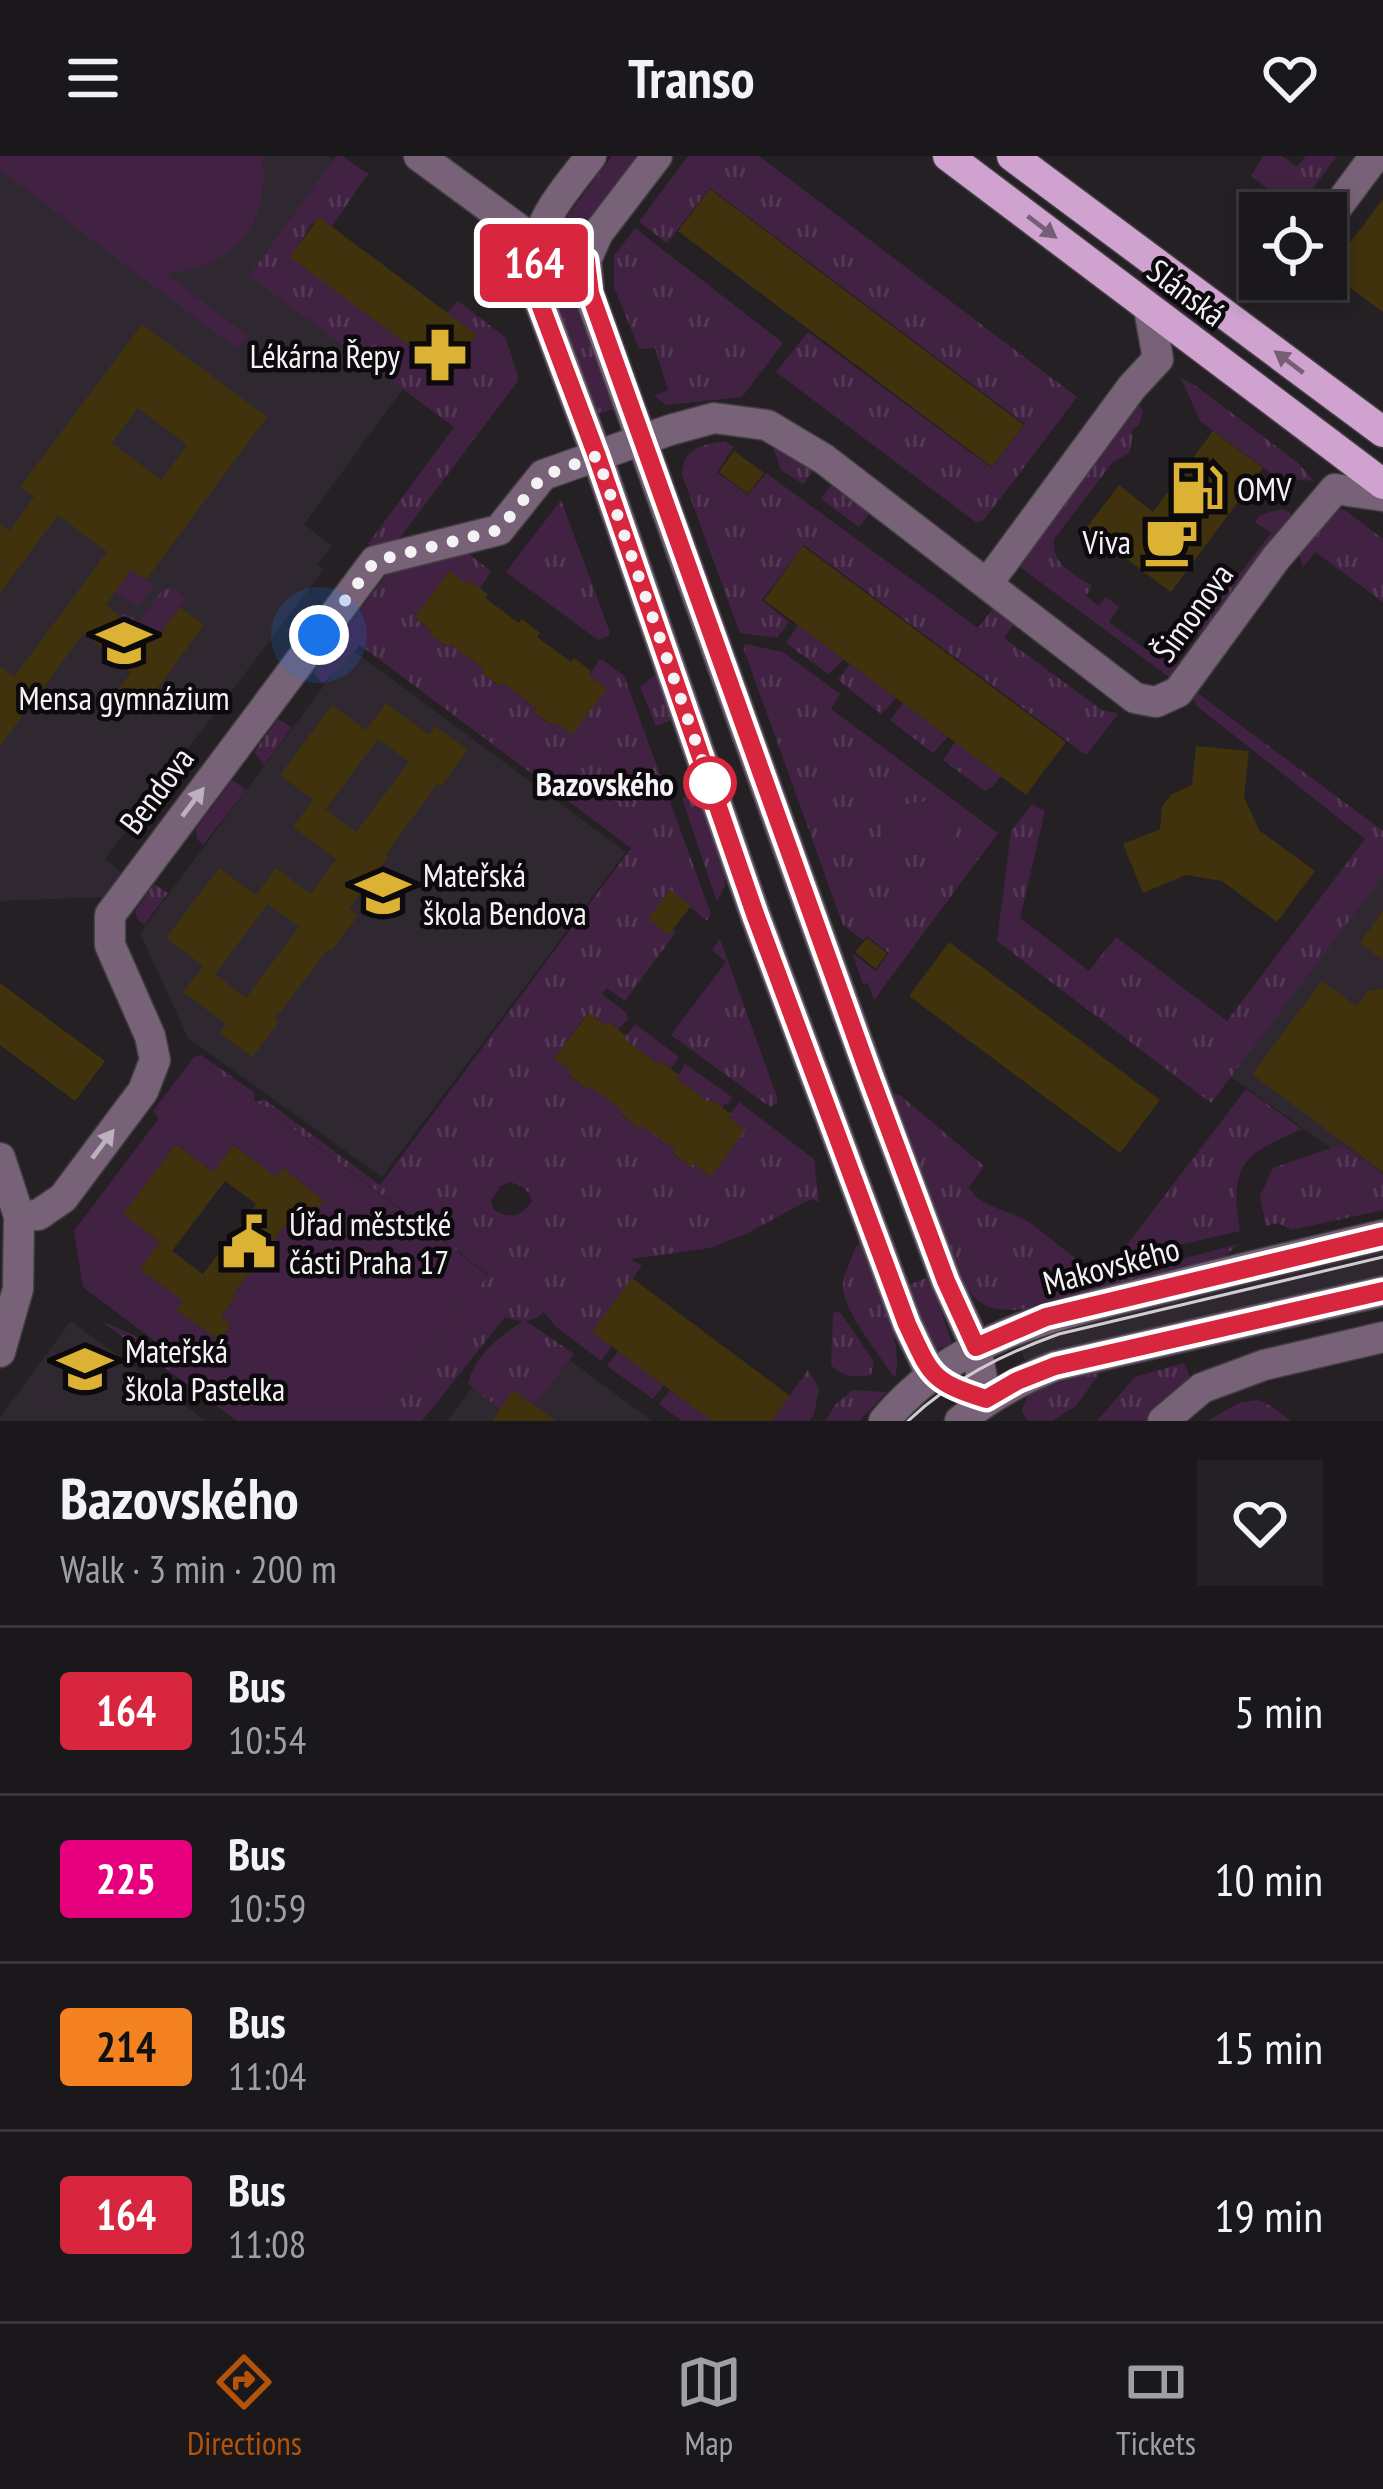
<!DOCTYPE html>
<html lang="en">
<head>
<meta charset="utf-8">
<style>
  :root { --surface:#1b181b; --page:#242124; --text:#f1f3f6; --muted:#a0a0a3; --line:#39373a; --accent:#b45309 }
  body { margin:0; font-family:"PT Sans Narrow",sans-serif; background:var(--page); color:var(--text); height:100vh; display:flex; flex-direction:column; font-size:45px; white-space:nowrap }
  * { box-sizing:border-box; margin:0 }
  p { font-size:39px; color:var(--muted) }
  .icon { flex:none; width:66px; height:66px; fill:none; stroke:currentColor; stroke-width:2; stroke-linecap:round; stroke-linejoin:round }
  .map { position:relative; height:1265px; overflow:hidden }
  .side { display:flex; flex-direction:column; background:var(--surface); flex:1 }
  .side>* { flex:none }
  .badge { padding:0 24px; border-radius:9px; font-size:42px; line-height:78px }
  .controls { position:absolute; left:1239px; top:36px; display:grid; gap:24px }
  .controls a { display:grid; place-items:center; width:108px; height:108px; border-radius:0px; background:var(--surface); box-shadow:0 6px 18px #0003,0 0 0 3px var(--line); font-size:60px }
  .you { position:absolute; width:60px; height:60px; margin:-30px; border:9px solid #fff; border-radius:50%; background:#1a73e8; box-shadow:0 0 0 18px #1a73e833 }
  .map>.badge { position:absolute; translate:-50% -50%; box-shadow:0 0 0 6px #fff }
  .round { display:grid; place-items:center; flex:none; width:126px; height:126px; border-radius:0px; background:var(--page) }
  .summary { display:flex; align-items:center; justify-content:space-between; height:204px; padding:0 60px }
  h1 { font-size:57px; font-weight:800; line-height:90px }
  ul { padding:0; list-style:none }
  li { display:flex; align-items:center; gap:36px; height:168px; padding:0 60px; border-top:3px solid var(--line) }
  li div { flex:1 }
  li b { display:block; font-size:45px }
  li em { font-style:normal }
  li .badge { min-width:132px; font-weight:700; text-align:center }
  header { display:flex; justify-content:space-between; align-items:center; height:156px; padding:0 60px; background:var(--surface); font-size:54px; font-weight:800 }
  .menu { display:flex; justify-content:space-around; align-items:center; height:168px; border-top:3px solid var(--line); background:var(--surface); font-size:33px; color:var(--muted) }
  .menu a { display:grid; justify-items:center; gap:6px }
  .menu .active { color:var(--accent) }
  .map>svg:first-child { display:block }
  .built { fill:#302831 }
  .grass { fill:url(#grass-tufts); fill-rule:evenodd }
  .green { fill:#412242; fill-rule:evenodd }
  .building { fill:#3f320c; fill-rule:evenodd }
  .lines { fill:none; stroke-linecap:round; stroke-linejoin:round }
  .minor-casing { stroke:#413d41; stroke-width:33 }
  .major-casing { stroke:#413d41; stroke-width:33 }
  .minor { stroke:#776277; stroke-width:30 }
  .major { stroke:#cfa2cf; stroke-width:30 }
  .tram { stroke:#d0cdd0; stroke-width:3 }
  .oneway { fill:#775e77 }
  .oneway2 { fill:#bcb1bc }
  .line-casing { stroke:#fff; stroke-width:27 }
  .line { stroke:#d7263d; stroke-width:18 }
  .walk { stroke:#f5f2f5; stroke-width:12; stroke-dasharray:0 21.6 }
  .stop-dot { fill:#fff; stroke:#d7263d; stroke-width:6 }
  .labels { text-anchor:middle; dominant-baseline:central; stroke-width:9; stroke-linejoin:round; paint-order:stroke }
  .street-label { font-size:33px; fill:#f5f2f5; stroke:#0c0a0c }
  .poi-label { font-size:33px; fill:#f5f2f5; stroke:#0c0a0c; text-anchor:start }
  .stop-label { font-size:33px; font-weight:bold; fill:#f5f2f5; stroke:#0c0a0c; text-anchor:end }
</style>
</head>
<body>
<header><svg class="icon" aria-label="menu" viewBox="0 0 24 24"><path d="M4 6h16M4 12h16M4 18h16"/></svg>Transo<svg class="icon" aria-label="heart" viewBox="0 0 24 24"><path d="M12 20l-8-8c-3-5 5-10 8-4 3-6 11-1 8 4z"/></svg></header>
<div class="map">
<svg width="1383" height="1265" viewBox="0 0 1383 1265">
  <defs>
    <pattern id="grass-tufts" width="24" height="20" patternUnits="userSpaceOnUse" patternTransform="scale(3)"><rect width="24" height="20" fill="#412242"/><path d="M3 7l-1-3M5 7V3M7 7l1-3M15 17l-1-3M17 17v-4M19 17l1-3" fill="none" stroke="#543855"/></pattern>
  </defs>
  <rect width="100%" height="100%" fill="#242024"/>
  <g class="built">
    <polygon points="0,0 327,0 333,5 249,120 403,233 304,368 332,390 317,409 323,414 105,703 125,719 109,741 0,745"/>
    <polygon points="351,493 626,696 382,1021 188,882 140,777"/>
    <polygon points="1383,716 1383,1018 1342,988 1331,992 1231,921"/>
    <polygon points="1383,1094 1383,1119 1026,1206 1019,1189 1064,1169"/>
    <polygon points="71,1165 206,1265 0,1265 0,1261"/>
    <polygon points="505,1188 563,1199 652,1265 447,1265"/>
  </g>
  <g class="grass">
    <polygon points="336,0 342,0 368,18 332,70 319,62 311,69 291,101 447,218 477,179 447,157 458,145 505,181 518,220 518,225 399,383 373,390 368,388 454,271 249,120"/>
    <polygon points="612,0 640,0 586,73 566,62"/>
    <polygon points="688,0 759,0 1077,241 984,364 977,367 776,216 808,176 992,312 1025,268 710,32 667,87 639,66"/>
    <polygon points="1263,0 1282,0 1297,11 1306,0 1337,0 1296,55 1251,20"/>
    <polygon points="635,72 783,187 742,241 666,249 654,240 668,234 655,192 639,193 614,131 614,100"/>
    <polygon points="569,125 615,252 593,260 551,145 551,130"/>
    <polygon points="1181,222 1196,230 1298,307 1314,325 1293,323 1271,317 1200,265"/>
    <path d="M1134,250H1140L1143,256L1139,269L1133,273L1130,297L1113,306L1054,383C1050,408 1075,418 1092,430L1086,440L1099,450L1106,441L1119,451L1109,466L1145,493L1156,479L1174,492L1179,505L1169,521L1017,409Z"/>
    <path d="M725,285L734,291L717,316L748,339L766,317L978,472L996,449L1016,465L1004,482L1103,555L1119,557L1086,599L804,389L762,444L789,466L777,482L740,477L682,319C683,292 701,289 725,285Z"/>
    <polygon points="771,285 814,314 803,328 781,314"/>
    <polygon points="832,328 870,356 859,371 821,343"/>
    <polygon points="561,344 609,474 609,480 598,484 506,416"/>
    <polygon points="1333,350 1346,355 1383,383 1383,446 1315,396 1303,411 1298,394"/>
    <path d="M1282,353L1290,356L1291,361L1202,479C1191,479 1181,476 1179,464L1220,408L1238,420L1271,377L1255,366L1260,359Z"/>
    <path d="M465,395L491,415L480,433L470,425L415,462L432,475L430,478L447,491L450,488L484,513L482,517L499,530L503,527L536,552L534,556L551,569L555,566L571,578L606,532L589,520L599,504H603L624,520L711,758L707,765L670,734L669,778L673,774L676,776L625,845L607,832L602,838L626,856L628,863L618,873L609,866L606,870L588,857L554,903L572,916L569,920L586,932L589,929L623,954L621,959L638,971L641,968L675,993L673,998L690,1010L694,1007L710,1020L745,974L728,961L739,946L814,1003L819,1047L813,1043L805,1046L746,1078L710,1092L631,1103L642,1110L593,1175L612,1190L601,1205L555,1170L544,1156L535,1163L526,1165L574,1198L534,1249L513,1235L516,1265L468,1228C474,1201 499,1180 522,1166L505,1161L422,1265H379L488,1118L257,946L264,943L380,1029L631,692L360,489L323,528L314,517L316,512L394,409ZM510,1026C522,1030 528,1033 532,1045C522,1061 508,1064 493,1053L491,1045L500,1030Z"/>
    <polygon points="174,432 186,442 153,487 121,461 125,456 139,466 163,434"/>
    <polygon points="798,469 844,503 828,518 786,487"/>
    <polygon points="746,488 783,496 840,538 831,553 998,677 874,844 868,827 863,828 852,797 876,815 889,797 867,780 863,784 843,769 743,491"/>
    <polygon points="850,508 896,542 881,558 838,524"/>
    <polygon points="655,519 672,564 656,570 640,531"/>
    <polygon points="1196,536 1383,675 1383,720 1211,947 997,785 1011,675 1032,648 1045,655 1020,762 1089,815 1116,781 1227,865 1365,683 1197,550 1192,541"/>
    <polygon points="903,547 948,581 933,597 890,564"/>
    <polygon points="278,563 292,571 264,609 254,596"/>
    <polygon points="955,586 1001,620 992,631 985,635 943,604"/>
    <polygon points="232,624 246,634 203,689 197,683 196,673"/>
    <polygon points="698,636 724,712 725,729 717,746 682,642"/>
    <polygon points="154,728 168,737 144,769 137,763 135,755"/>
    <polygon points="720,783 777,941 777,947 770,951 671,879 726,806 712,794"/>
    <polygon points="635,868 679,901 671,912 661,905 658,908 624,883"/>
    <polygon points="201,899 255,937 254,944 202,905 159,963 153,955 194,901"/>
    <polygon points="685,908 732,941 727,949 725,947 723,952 713,944 710,948 676,922"/>
    <path d="M1246,933L1302,973C1243,998 1229,1008 1240,1075L1126,1101L1124,1098L1126,1090Z"/>
    <path d="M893,937L901,940L984,1010L969,1031C978,1050 1005,1053 1023,1063C1045,1075 1062,1095 1084,1107C1120,1126 1199,1097 1239,1088L1220,1104L1026,1153C991,1156 977,1151 958,1120Z"/>
    <polygon points="1342,988 1383,1018 1383,1054 1292,1074 1278,1067 1266,1070 1260,1040 1273,1012"/>
    <path d="M861,1088C875,1125 905,1183 895,1222C881,1201 840,1152 843,1127C845,1115 852,1102 856,1090Z"/>
    <polygon points="929,1121 951,1184 950,1189 937,1193 924,1177 905,1130"/>
    <path d="M836,1155L841,1157L874,1206L871,1219C855,1222 842,1221 831,1209L833,1158Z"/>
    <polygon points="101,1165 164,1192 261,1265 237,1265"/>
    <polygon points="618,1195 664,1229 653,1243 607,1210"/>
    <polygon points="1184,1207 1192,1225 1150,1265 1097,1265 1135,1221"/>
    <polygon points="808,1214 819,1233 814,1258 809,1265 771,1265"/>
    <polygon points="1102,1214 1076,1250 1052,1265 1027,1265 1022,1255 1027,1241 1035,1234"/>
    <polygon points="670,1234 712,1265 682,1265 659,1248"/>
    <polygon points="853,1234 887,1236 859,1265 825,1265 836,1248"/>
    <polygon points="1257,1244 1271,1250 1291,1265 1207,1265 1239,1247"/>
  </g>
  <g class="green">
    <path d="M0,0H262C272,69 232,113 165,117L248,180L237,193L0,14Z"/>
    <polygon points="131,414 154,431 138,450 114,437"/>
    <polygon points="950,641 956,688 886,698 881,652"/>
    <path d="M202,905L488,1119L379,1265H261L83,1131L74,1075ZM176,988L213,1016L220,1007L223,1008L229,1001L226,998L233,989L251,1002L269,1029L283,1012L324,1045L312,1060L302,1053L289,1071L285,1069L232,1140L235,1143L221,1161L231,1169L219,1184L177,1154L189,1136L140,1113L147,1104L151,1106L160,1086L124,1058Z"/>
  </g>
  <g class="building">
    <polygon points="710,33 1024,269 992,311 678,75"/>
    <polygon points="1383,43 1383,156 1328,116"/>
    <polygon points="319,61 477,179 447,218 290,101"/>
    <path d="M142,168L267,261L146,424L131,414L106,449L153,487L180,451L204,469L139,557L115,539L131,516L84,477L0,590V510L14,521L107,396L58,359L0,437V368L9,375L34,341L20,331ZM138,252L187,289L161,324L112,287Z"/>
    <polygon points="1213,275 1263,312 1171,436 1101,384 1097,391 1081,379 1119,329 1153,356"/>
    <polygon points="734,295 764,317 748,338 719,316"/>
    <polygon points="803,390 1066,586 1026,639 764,444"/>
    <polygon points="449,415 467,428 469,424 488,438 485,442 519,467 522,463 540,477 537,481 571,506 574,502 591,515 589,520 607,532 572,579 555,566 552,569 534,556 536,552 503,527 500,530 482,517 484,513 450,488 448,491 429,478 432,475 415,461"/>
    <path d="M386,547L429,579L435,570L468,594L441,630L438,627L386,698L389,700L349,753L358,760L331,795L328,793L275,863L279,866L252,901L220,877L226,868L183,836L203,810L166,782L219,712L256,739L276,712L311,738L336,703L293,671L313,644L356,676L409,606L378,583L326,653L280,619L332,549L366,574ZM268,748L299,771L246,842L215,818Z"/>
    <polygon points="1196,590 1249,595 1244,641 1259,674 1315,715 1277,766 1222,725 1186,719 1143,737 1123,688 1160,673 1162,650 1172,638 1192,629"/>
    <polygon points="670,734 691,750 669,779 648,763"/>
    <polygon points="1383,755 1383,804 1360,787"/>
    <polygon points="867,782 887,797 876,813 855,796"/>
    <polygon points="949,786 1160,944 1120,997 909,840"/>
    <polygon points="1322,825 1356,850 1368,835 1383,833 1383,1016 1252,918"/>
    <polygon points="0,827 105,905 75,945 0,889"/>
    <polygon points="589,857 606,870 609,866 626,880 624,883 658,908 661,905 679,919 676,922 710,947 712,944 731,958 728,961 745,974 711,1021 694,1007 691,1011 673,997 675,994 658,981 641,969 639,972 621,958 623,955 606,942 589,930 587,933 569,919 572,916 554,903"/>
    <path d="M176,988L213,1016L233,989L276,1021L283,1012L324,1045L312,1061L302,1053L288,1072L285,1069L232,1140L235,1142L221,1161L231,1169L219,1184L176,1154L183,1145L140,1113L160,1086L123,1058ZM225,1025L256,1048L203,1118L172,1095Z"/>
    <polygon points="632,1122 790,1240 771,1265 712,1265 592,1176"/>
    <polygon points="513,1234 556,1265 492,1265"/>
  </g>
  <g class="lines">
    <defs>
      <g id="minor">
        <polyline points="419,0 535,85 586,104"/>
        <path d="M591,0C553,50 527,73 537,139L597,300L755,758L907,1168L931,1218"/>
        <polyline points="657,0 598,77 586,104 589,137 877,940 946,1125 976,1191 986,1243"/>
        <polyline points="1326,66 1375,0"/>
        <polyline points="987,428 1132,231 1158,203 1149,153"/>
        <polyline points="0,1002 19,1060 18,1133 0,1196"/>
        <polyline points="19,1060 38,1059 63,1042 143,935 155,904 150,880 110,789 110,759 375,405 499,374 543,319 670,274 714,262 767,269 824,303 1135,542 1156,546 1178,536 1276,402 1335,333 1383,340"/>
        <path d="M884,1265C957,1177 1063,1157 1169,1131C1240,1113 1311,1096 1383,1079"/>
        <path d="M960,1265C990,1240 1019,1224 1055,1210L1383,1135"/>
        <polyline points="1163,1265 1202,1232 1264,1209 1383,1181"/>
      </g>
      <g id="major">
        <polyline points="948,0 1383,328"/>
        <polyline points="1012,0 1383,276"/>
      </g>
    </defs>
    <use href="#minor" class="minor-casing"/>
    <use href="#major" class="major-casing"/>
    <use href="#minor" class="minor"/>
    <use href="#major" class="major"/>
    <path class="tram" d="M908,1265C951,1224 1003,1198 1059,1178L1383,1101"/>
  </g>
  <defs><path id="oneway-solid" d="M-6-.8H1V-3.2L6.5 0L1 3.2V.8H-6Z" transform="scale(3)"/></defs>
  <g class="oneway">
    <use href="#oneway-solid" transform="translate(1042 71) rotate(37)"/>
    <use href="#oneway-solid" transform="translate(1289 206) rotate(-143)"/>
  </g>
  <g class="oneway2">
    <use href="#oneway-solid" transform="translate(193 646) rotate(-53)"/>
    <use href="#oneway-solid" transform="translate(103 988) rotate(-53)"/>
  </g>
  <g class="lines">
    <defs>
      <path id="line" d="M1383,1080L1046,1161L976,1191L946,1125L869,918L590,137L586,104L535,85L533,114L537,140L597,300L755,758L907,1168C931,1219 930,1225 986,1243L1017,1225L1055,1210L1383,1135"/>
    </defs>
    <use href="#line" class="line-casing"/>
    <use href="#line" class="line"/>
    <polyline class="walk" points="319,479 375,405 499,374 543,320 597,300 712,633 710,627"/>
  </g>
  <defs>
    <symbol id="pharmacy-bare" viewBox="-9 -9 18 18"><path d="M-2-6h4v4h4v4h-4v4h-4v-4h-4v-4h4Z" fill="#dbb233" stroke="#0c0a0c" stroke-width="2.5" paint-order="stroke"/></symbol>
    <symbol id="fuel-bare" viewBox="-9 -9 18 18"><path d="M-5.5-6h7V0h2V4h1.3V-2.5L3-4.5l.8-.8L6-3V5H2.5V1h-1V6h-7ZM-4.2-4.7v3.2H.2V-4.7Z" fill="#dbb233" stroke="#0c0a0c" stroke-width="2.5" paint-order="stroke"/></symbol>
    <symbol id="cafe-bare" viewBox="-9 -9 18 18"><path d="M-5.5-4.5H6V0H3Q3 3.5 0 3.5H-2.5Q-5.5 3.5-5.5 0ZM3-3.2v2h1.7v-2ZM-6 4.5H4V6H-6Z" fill="#dbb233" stroke="#0c0a0c" stroke-width="2.5" paint-order="stroke"/></symbol>
    <symbol id="school-bare" viewBox="-9 -9 18 18"><path d="M0-5L7-2L0 1L-7-2ZM-4 1L0 2.5L4 1V4Q0 6-4 4Z" fill="#dbb233" stroke="#0c0a0c" stroke-width="2.5" paint-order="stroke"/></symbol>
    <symbol id="civic-bare" viewBox="-9 -9 18 18"><path d="M-.6-6.5H3V-4.5H.6V-3L4-1V1h2V6H-6V1h2V-1L-.6-3ZM-1.2 2.5V6h2.4V2.5Z" fill="#dbb233" stroke="#0c0a0c" stroke-width="2.5" paint-order="stroke"/></symbol>
  </defs>
  <g fill-rule="evenodd">
    <use href="#pharmacy-bare" x="402" y="161" width="76" height="76"/>
    <use href="#fuel-bare" x="1159" y="294" width="76" height="76"/>
    <use href="#cafe-bare" x="1133" y="347" width="76" height="76"/>
    <use href="#school-bare" x="86" y="449" width="76" height="76"/>
    <use href="#school-bare" x="345" y="699" width="76" height="76"/>
    <use href="#civic-bare" x="211" y="1048" width="76" height="76"/>
    <use href="#school-bare" x="47" y="1175" width="76" height="76"/>
  </g>
  <circle class="stop-dot" cx="710" cy="627" r="24"/>
  <g class="labels">
    <g class="street-label">
      <text transform="translate(1187 136) rotate(37)">Slánská</text>
      <text transform="translate(1192 456) rotate(-54)">Šimonova</text>
      <text transform="translate(156 634) rotate(-53)">Bendova</text>
      <text transform="translate(1111 1109) rotate(-15)">Makovského</text>
    </g>
    <g class="poi-label">
      <text x="400" y="199" text-anchor="end">Lékárna Řepy</text>
      <text x="1237" y="332">OMV</text>
      <text x="1131" y="385" text-anchor="end">Viva</text>
      <text x="124" y="541" text-anchor="middle">Mensa gymnázium</text>
      <text x="423" y="718">Mateřská<tspan x="423" dy="38">škola Bendova</tspan></text>
      <text x="289" y="1067">Úřad měststké<tspan x="289" dy="38">části Praha 17</tspan></text>
      <text x="125" y="1194">Mateřská<tspan x="125" dy="38">škola Pastelka</tspan></text>
    </g>
    <g class="stop-label">
      <text x="674" y="627">Bazovského</text>
    </g>
  </g>
</svg>
<div class="controls">
<a><svg class="icon" aria-label="locate" viewBox="0 0 24 24"><circle cx="12" cy="12" r="6"/><path d="M12 2v4M12 18v4M2 12h4M18 12h4"/></svg></a>
</div>
<div class="you" style="left:319px;top:479px"></div>
<b class="badge" style="left:534px;top:107px;background:#d7263d;color:#fff">164</b>
</div>
<section class="side">
<div class="summary"><div><h1>Bazovského</h1><p>Walk · 3 min · 200 m</p></div><a class="round"><svg class="icon" aria-label="heart" viewBox="0 0 24 24"><path d="M12 20l-8-8c-3-5 5-10 8-4 3-6 11-1 8 4z"/></svg></a></div>
<ul>
<li><span class="badge" style="background:#d7263d;color:#fff">164</span><div><b>Bus</b><p>10:54</p></div><em>5 min</em></li>
<li><span class="badge" style="background:#e6007e;color:#fff">225</span><div><b>Bus</b><p>10:59</p></div><em>10 min</em></li>
<li><span class="badge" style="background:#f58220;color:#111">214</span><div><b>Bus</b><p>11:04</p></div><em>15 min</em></li>
<li><span class="badge" style="background:#d7263d;color:#fff">164</span><div><b>Bus</b><p>11:08</p></div><em>19 min</em></li>
</ul>
</section>
<nav class="menu">
<a class="active"><svg class="icon" aria-label="directions" viewBox="0 0 24 24"><path d="M12 3l9 9-9 9-9-9zM9 14v-3h6M13 9l2 2-2 2"/></svg>Directions</a>
<a><svg class="icon" aria-label="map" viewBox="0 0 24 24"><path d="M3 6l6-2 6 2 6-2v14l-6 2-6-2-6 2zM9 4v14M15 6v14"/></svg>Map</a>
<a><svg class="icon" aria-label="tickets" viewBox="0 0 24 24"><path d="M3 7h18v10H3zM15 7v10"/></svg>Tickets</a>
</nav>
</body>
</html>
